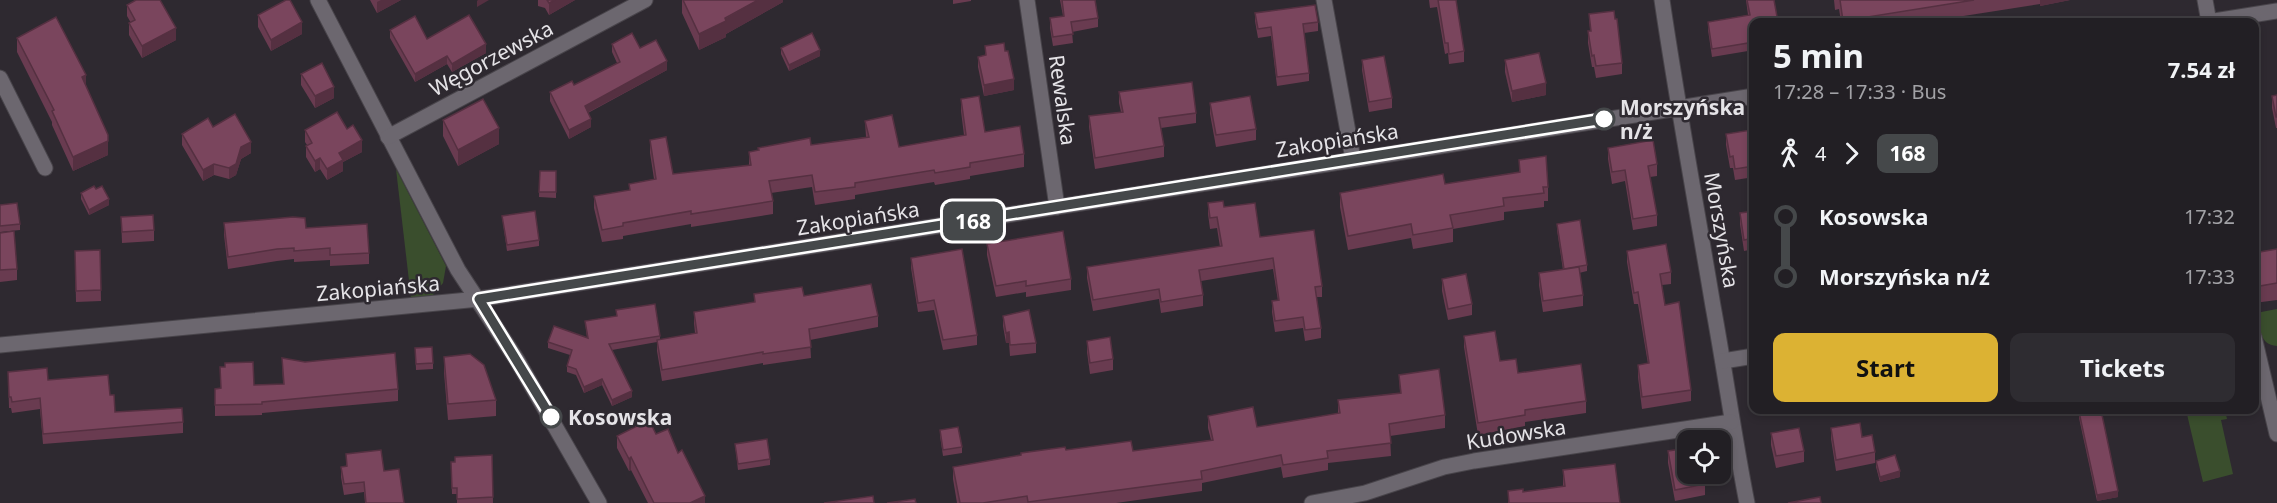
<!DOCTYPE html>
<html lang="en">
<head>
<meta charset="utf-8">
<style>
  :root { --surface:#221f24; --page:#2e2c31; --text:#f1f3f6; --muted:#a2a2a6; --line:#3f3d41; --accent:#dcb233 }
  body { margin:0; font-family:"Noto Sans",sans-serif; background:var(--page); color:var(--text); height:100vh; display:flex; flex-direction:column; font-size:22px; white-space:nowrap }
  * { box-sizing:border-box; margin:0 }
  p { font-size:20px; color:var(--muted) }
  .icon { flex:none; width:33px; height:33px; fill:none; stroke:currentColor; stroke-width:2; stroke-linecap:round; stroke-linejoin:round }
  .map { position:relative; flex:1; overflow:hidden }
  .drawer { position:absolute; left:1749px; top:18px; width:510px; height:396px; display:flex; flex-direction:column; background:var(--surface); border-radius:12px; box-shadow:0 3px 9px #0003,0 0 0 2px var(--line) }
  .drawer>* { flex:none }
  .badge { padding:0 12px; border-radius:9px; font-size:21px; line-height:39px }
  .controls { position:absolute; left:1677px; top:430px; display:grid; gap:12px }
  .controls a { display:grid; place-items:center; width:54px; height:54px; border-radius:12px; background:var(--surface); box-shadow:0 3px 9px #0003,0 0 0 2px var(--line); font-size:30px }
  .map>.badge { position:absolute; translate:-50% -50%; box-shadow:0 0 0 3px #fff }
  .legs { display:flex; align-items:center; gap:9px; height:66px; padding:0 24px; font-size:20px }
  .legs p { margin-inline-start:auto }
  .head { display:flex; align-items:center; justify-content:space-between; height:102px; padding:0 24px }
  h1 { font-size:33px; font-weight:700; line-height:45px }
  .action { display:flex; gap:12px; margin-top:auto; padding:12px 24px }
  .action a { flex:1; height:69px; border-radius:12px; background:var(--accent); color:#111; font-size:24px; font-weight:700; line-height:69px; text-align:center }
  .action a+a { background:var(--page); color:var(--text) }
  ul { padding:0 24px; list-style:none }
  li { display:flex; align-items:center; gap:21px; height:60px; font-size:22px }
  li i { display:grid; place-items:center; width:9px; height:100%; margin:0 8px; background:currentColor }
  li i::after { content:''; width:15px; height:15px; margin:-8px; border:4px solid; border-radius:50%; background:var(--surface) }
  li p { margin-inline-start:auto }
  li:first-child i { background:linear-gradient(#0000 50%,currentColor 0) }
  li:last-child i { background:linear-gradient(currentColor 50%,#0000 0) }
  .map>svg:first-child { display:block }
  .green { fill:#3a4e2d }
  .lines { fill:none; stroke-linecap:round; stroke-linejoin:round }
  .minor-casing { stroke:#48444a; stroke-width:17 }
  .minor { stroke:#6c676f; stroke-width:15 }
  .wall { fill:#693b50 }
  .shaded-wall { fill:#553041 }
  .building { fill:#7a455d; stroke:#553041; stroke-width:1.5 }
  .line-1-casing { stroke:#fff; stroke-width:14 }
  .line-1 { stroke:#45484a; stroke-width:9 }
  .stop-1-dot { fill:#fff; stroke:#45484a; stroke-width:3 }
  .labels { text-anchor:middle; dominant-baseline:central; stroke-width:5; stroke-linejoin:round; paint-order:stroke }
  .street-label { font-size:21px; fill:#e5e3e7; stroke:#2e2930 }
  .stop-label { font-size:21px; font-weight:bold; fill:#e5e3e7; stroke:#2e2930; text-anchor:start }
</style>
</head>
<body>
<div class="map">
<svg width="2277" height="503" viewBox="0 0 2277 503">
  <rect width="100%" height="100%" fill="#2e2930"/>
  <g class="green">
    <polygon points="396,169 446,266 443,283 433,295 411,298"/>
    <path d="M2277,309V346C2259,345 2260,327 2256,313Z"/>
    <polygon points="2186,410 2225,410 2227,419 2221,420 2233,474 2203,482"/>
  </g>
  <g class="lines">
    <defs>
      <g id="minor">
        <polyline points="318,0 458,270 517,360 599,503"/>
        <polyline points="1027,0 1057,207"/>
        <polyline points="1324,0 1353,159"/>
        <path d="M1662,0C1677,102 1696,204 1713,306C1725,371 1734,437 1747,503"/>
        <polyline points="2205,0 2209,22"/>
        <polyline points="2208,22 2277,11"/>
        <polyline points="0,78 45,168"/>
        <polyline points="388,137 645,0"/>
        <polyline points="2254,337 2277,434"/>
        <polyline points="0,345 479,299 1754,96"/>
        <polyline points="1723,361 1754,356"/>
        <polyline points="1312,503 1365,493 1444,467 1474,461 1731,422"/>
      </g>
    </defs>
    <use href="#minor" class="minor-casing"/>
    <use href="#minor" class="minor"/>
  </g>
  <g class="wall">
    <polygon points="370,0 401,0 377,13"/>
    <polygon points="538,0 575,0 549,15 545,8 538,6"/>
    <polygon points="682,0 783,0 783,2 726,34 726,37 699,50 682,13"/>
    <polygon points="953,0 971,0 971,1 953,4"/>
    <polygon points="1060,0 1095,0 1098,18 1098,27 1072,32 1073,43 1053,46 1050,28 1050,18 1063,16"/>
    <polygon points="1429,0 1456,0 1464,51 1464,62 1449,64 1448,53 1445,54 1437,7 1430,8"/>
    <polygon points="1746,0 1774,0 1754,22 1754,50 1712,57 1708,30 1708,22 1748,15"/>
    <polygon points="1834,0 2070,0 2040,6 2040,4 1925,22 1841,22 1839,9 1835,10"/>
    <polygon points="127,5 176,40 142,58 129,35 129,23 131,23 127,16"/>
    <polygon points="1255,13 1318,22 1318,31 1304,33 1309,73 1309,81 1277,86 1271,36 1258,38 1255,21"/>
    <polygon points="1589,14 1622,63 1622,74 1596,78 1594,67 1592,67 1588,43 1588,31 1590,31"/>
    <polygon points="258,15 302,34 271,51 258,27"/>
    <polygon points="390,30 486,53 452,72 447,64 415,82 390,38"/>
    <polygon points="17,38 86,85 108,155 73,171 52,125 52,122 17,52"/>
    <polygon points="612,44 640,48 667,70 588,113 591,127 569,139 550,101 550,92 574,85 617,63 612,52"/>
    <polygon points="985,46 1005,51 1014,90 984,96 978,67 978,57 985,56"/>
    <polygon points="781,48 820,56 789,71 781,54"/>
    <polygon points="1362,60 1392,98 1392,108 1369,112 1362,70"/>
    <polygon points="1505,60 1546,95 1512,102 1505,72"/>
    <polygon points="301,74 334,98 315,108 301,85"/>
    <polygon points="1119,92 1196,113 1196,123 1161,128 1164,146 1164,157 1095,169 1089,127 1089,116 1121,112 1119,103"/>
    <polygon points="2277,95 2277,128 2276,128 2272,108 2272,96"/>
    <polygon points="961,99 985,132 1024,154 1024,167 970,176 970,179 935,185 934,182 855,195 855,199 815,205 812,187 771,193 773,201 773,214 691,227 691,224 623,236 623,239 602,242 594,208 594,196 629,190 629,184 654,179 650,153 650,140 673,174 749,165 749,152 811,145 866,137 865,121 899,147 964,135 961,111"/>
    <polygon points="1210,103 1256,129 1256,140 1216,147 1210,114"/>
    <polygon points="443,120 499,144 458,166 443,136"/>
    <polygon points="213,127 251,153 241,159 236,175 229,179 214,175 203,181 182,145 182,134"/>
    <polygon points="347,129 362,152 343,162 343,171 327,180 320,169 315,172 306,157 306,146 307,145 305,142 305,130"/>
    <polygon points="1726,134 1754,146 1754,177 1735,180 1733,168 1730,168 1726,145"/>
    <polygon points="1608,148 1657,164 1657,176 1650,177 1657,215 1657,226 1633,230 1625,181 1612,184 1608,159"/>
    <polygon points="1519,160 1548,187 1548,201 1544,201 1544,207 1504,212 1504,220 1453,229 1453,242 1413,249 1411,238 1348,250 1340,207 1340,193 1445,184 1519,172"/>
    <polygon points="540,171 556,171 556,198 539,197"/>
    <polygon points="81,193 109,205 89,215 81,199"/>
    <polygon points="1208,203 1224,207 1260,237 1322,286 1322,297 1316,297 1321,328 1321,338 1305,341 1303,328 1275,332 1272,312 1272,301 1278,301 1273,269 1201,281 1203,295 1203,306 1161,313 1159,299 1093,311 1087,278 1087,267 1220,247 1217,228 1210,229 1208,214"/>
    <polygon points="0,205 20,224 20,230 0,232"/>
    <polygon points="1754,211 1754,249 1744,251 1740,224 1740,213"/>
    <polygon points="502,216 539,240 539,246 507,251"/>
    <polygon points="121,217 154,230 154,241 122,243"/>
    <polygon points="224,223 306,228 369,253 369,264 330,266 330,260 294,262 294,259 277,261 228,269 224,235"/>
    <polygon points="1557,224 1587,265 1587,271 1579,273 1583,295 1583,306 1543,312 1539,285 1539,273 1563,270 1557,230"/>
    <polygon points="0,233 17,269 17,280 0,282"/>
    <polygon points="987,244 1071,279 1071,290 1026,297 1026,292 996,297 987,255"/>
    <polygon points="2277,249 2277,300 2254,303 2254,253"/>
    <polygon points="100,250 101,301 76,302 75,251"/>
    <polygon points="1627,251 1671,272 1671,284 1662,285 1665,305 1691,390 1691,401 1642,409 1638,377 1638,365 1648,364 1638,304 1634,304 1627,262"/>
    <polygon points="911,258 977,335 977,345 943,350 934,310 918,312 911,268"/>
    <polygon points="1442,279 1472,304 1472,315 1448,320 1442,291"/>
    <polygon points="754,294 804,296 878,316 878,327 810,340 811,358 763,365 763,363 662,381 657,351 657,342 612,350 632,397 612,406 602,385 584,393 576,375 567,372 567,366 570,355 548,348 548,342 587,338 585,321 616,316 616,310 660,336 660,340 695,333 694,323 694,312 754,302"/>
    <polygon points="1003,316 1036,343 1036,353 1010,356 1009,343 1006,343 1003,326"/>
    <polygon points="1464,336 1518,373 1586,401 1586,413 1525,422 1525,426 1478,435 1464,347"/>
    <polygon points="1087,341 1113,359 1113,370 1090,374 1087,352"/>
    <polygon points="415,348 433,363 433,369 416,370"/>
    <polygon points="444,357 496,400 496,416 448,420 444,373"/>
    <polygon points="282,358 398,389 398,401 262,413 262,415 215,416 215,389 254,385 283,384"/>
    <polygon points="8,372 110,395 115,412 183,422 183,433 43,444 40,409 12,413 11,408 9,408"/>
    <polygon points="1399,375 1445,415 1445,428 1390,436 1391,456 1328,463 1328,470 1283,478 1281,467 1202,483 1202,491 1116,503 957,503 953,479 953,467 1066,450 1133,451 1211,440 1208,428 1208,416 1257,427 1338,414 1338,400 1400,393"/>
    <polygon points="1771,410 1797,410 1797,411 1772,415"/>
    <polygon points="2079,412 2118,497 2097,501 2079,418"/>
    <polygon points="1831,428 1862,437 1875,452 1875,463 1836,471 1831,439"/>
    <polygon points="940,430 962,447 962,453 943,456 940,436"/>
    <polygon points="1771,433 1804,451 1804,462 1776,468 1771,445"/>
    <polygon points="656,434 678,453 705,503 648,503 631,470 629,471 617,448 617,436"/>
    <polygon points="735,444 770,459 770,465 738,470"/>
    <polygon points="1668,451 1705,484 1705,495 1675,501 1668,463"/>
    <polygon points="346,454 384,471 404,503 365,503 364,492 344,495 341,477 341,467 346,466"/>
    <polygon points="492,455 493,503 457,503 457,494 452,494 451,468 455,462"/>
    <polygon points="1876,461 1900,477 1880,482 1876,467"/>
    <polygon points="1563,470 1620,503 1508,503 1508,491 1523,492 1563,486"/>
  </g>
  <g class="shaded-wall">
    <polygon points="381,0 401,0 377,13 377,2"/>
    <polygon points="478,0 489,0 477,7 477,1"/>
    <polygon points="555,0 575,0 549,15 549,3"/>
    <polygon points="758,0 783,0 783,2 726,34 726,37 699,50 699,34"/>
    <polygon points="2040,0 2070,0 2040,6"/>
    <polygon points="302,22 302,34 271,51 271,40"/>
    <polygon points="176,28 176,40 142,58 142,46"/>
    <polygon points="486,44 486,53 452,72 452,64"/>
    <polygon points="820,50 820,56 789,71 789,65"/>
    <polygon points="447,56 447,64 415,82 415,74"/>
    <polygon points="667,61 667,70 585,114 585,106"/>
    <polygon points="86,75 86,89 82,77"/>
    <polygon points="1014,79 1014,90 984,96 984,85"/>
    <polygon points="1546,83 1546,95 1512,102 1512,91"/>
    <polygon points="334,87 334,98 315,108 315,96"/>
    <polygon points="591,119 591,127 569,139 569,130"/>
    <polygon points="499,128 499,144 458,166 458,150"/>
    <polygon points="362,140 362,152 343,162 343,171 327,180 327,169 339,153"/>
    <polygon points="108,141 108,155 73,171 73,157"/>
    <polygon points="251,142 251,153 241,159 236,175 229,179 229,168 241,147"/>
    <polygon points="320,158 320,169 315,172 315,161"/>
    <polygon points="214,164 214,175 203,181 203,170"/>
    <polygon points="109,199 109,205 89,215 89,210"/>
    <polygon points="1009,332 1009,343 1006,343 1006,333"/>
    <polygon points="602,379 602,385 584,393 584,387"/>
    <polygon points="632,391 632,397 612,406 612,400"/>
    <polygon points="631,457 631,470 629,471 629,459"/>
    <polygon points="1900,471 1900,477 1880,482 1880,477"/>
    <polygon points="2118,491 2118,497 2097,501 2097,495"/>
    <polygon points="705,496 705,503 690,503"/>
  </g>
  <g class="building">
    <polygon points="136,0 160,0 176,28 142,46 129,23 135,20 127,5"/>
    <polygon points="286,0 290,0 302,22 271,40 258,15"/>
    <polygon points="547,0 555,0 549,3"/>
    <polygon points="683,0 758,0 725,18 726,21 699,34"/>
    <polygon points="1062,0 1095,0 1098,18 1071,22 1073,34 1053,37 1050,18 1064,16"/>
    <polygon points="1438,0 1456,0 1464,51 1449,54 1448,43 1445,43"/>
    <polygon points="1747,0 1774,0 1778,22 1754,22 1754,42 1712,49 1708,22 1750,15"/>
    <polygon points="1840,0 1974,0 1843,21"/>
    <polygon points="1315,5 1318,22 1303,24 1309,73 1277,77 1271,27 1258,29 1255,13"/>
    <polygon points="1614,11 1615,19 1617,19 1622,63 1596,66 1594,55 1592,56 1588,31 1591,31 1589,14"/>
    <polygon points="469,15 486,44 452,64 447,56 415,74 390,30 415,16 427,39"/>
    <polygon points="56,17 86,75 82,77 108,135 108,141 73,157 52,111 54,110 17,38"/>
    <polygon points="632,33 640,48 656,40 667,61 585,106 591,119 569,130 550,92 572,81 574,85 620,62 612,44"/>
    <polygon points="812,33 820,50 789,65 781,48"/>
    <polygon points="1004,43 1005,51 1008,51 1014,79 984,85 978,57 986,55 985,46"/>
    <polygon points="1539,53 1546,83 1512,91 1505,60"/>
    <polygon points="1384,56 1392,98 1369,102 1362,60"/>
    <polygon points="322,63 334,87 315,96 301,74"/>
    <polygon points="1192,82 1196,113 1159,118 1164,146 1095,158 1089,116 1123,112 1119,92"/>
    <polygon points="2277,95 2277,117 2276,117 2272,96"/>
    <polygon points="979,96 985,132 1020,126 1024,154 970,163 970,167 935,173 934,170 855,183 855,187 815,192 812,175 769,181 773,201 691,214 691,211 623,223 623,226 602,230 594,196 630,190 629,184 656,179 650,140 666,137 673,174 751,165 749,152 759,150 758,148 810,138 811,145 869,137 865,121 892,115 899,147 966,135 961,99"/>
    <polygon points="1250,96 1256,129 1216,135 1210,103"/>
    <polygon points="483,99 499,128 458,150 443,120"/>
    <polygon points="337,112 347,129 353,125 362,140 339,153 343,160 327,169 320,158 315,161 306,146 312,143 305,130"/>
    <polygon points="235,114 251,142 241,147 236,164 229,168 214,164 203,170 182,134 208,118 213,127"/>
    <polygon points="1751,130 1754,146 1754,166 1735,169 1733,156 1730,157 1726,134"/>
    <polygon points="1653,140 1657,164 1648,166 1657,215 1633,219 1625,170 1612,172 1608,148"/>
    <polygon points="1546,156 1548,187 1543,187 1544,193 1503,198 1504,206 1450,215 1453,228 1413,235 1411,224 1348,236 1340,193 1443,174 1445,184 1520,172 1519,160"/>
    <polygon points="540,171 556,171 556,192 539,192"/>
    <polygon points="94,186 96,189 102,186 109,199 89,210 81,193"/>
    <polygon points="1223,201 1224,207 1255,203 1260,237 1314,230 1322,286 1315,287 1321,328 1305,330 1303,317 1275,321 1272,301 1279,300 1273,258 1199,270 1203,295 1161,302 1159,289 1093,300 1087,267 1222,246 1217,217 1210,218 1208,203"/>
    <polygon points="17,203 20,224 0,226 0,205"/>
    <polygon points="535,211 539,240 507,245 502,216"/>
    <polygon points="1754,211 1754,238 1744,240 1740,213"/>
    <polygon points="153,215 154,230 122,232 121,217"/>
    <polygon points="293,217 305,218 306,228 367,224 369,253 330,255 330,248 294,251 294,248 277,249 228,257 224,223"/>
    <polygon points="1580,220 1587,265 1564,269 1557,224"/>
    <polygon points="14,231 17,269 0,270 0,233"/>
    <polygon points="1063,231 1071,279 1026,286 1026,281 996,286 987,244"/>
    <polygon points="1666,244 1671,272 1660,274 1665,305 1679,302 1691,390 1642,397 1638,365 1649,363 1638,292 1634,293 1627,251"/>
    <polygon points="962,249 977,335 943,340 934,300 918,303 911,258"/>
    <polygon points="2277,249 2277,283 2254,287 2254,253"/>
    <polygon points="100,250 101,290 76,291 75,251"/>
    <polygon points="1579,267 1583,295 1543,301 1539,273"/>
    <polygon points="1466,274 1472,304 1448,309 1442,279"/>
    <polygon points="871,284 878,316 809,329 811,347 763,354 763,352 662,370 657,340 697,333 694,312 755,302 754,294 802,287 804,296"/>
    <polygon points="655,304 660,336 609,344 632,391 612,400 602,379 584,387 576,369 567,366 572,350 548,342 554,326 588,338 585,321 617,316 616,310"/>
    <polygon points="1029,310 1036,343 1010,345 1009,332 1006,333 1003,316"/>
    <polygon points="1495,331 1500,361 1516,359 1518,373 1581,364 1586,401 1525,410 1525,415 1478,423 1464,336"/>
    <polygon points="1110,337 1113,359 1090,363 1087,341"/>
    <polygon points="432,347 433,363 416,364 415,348"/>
    <polygon points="395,353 398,389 262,402 262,404 215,405 215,389 221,388 220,367 225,367 225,363 253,362 254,385 284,384 282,358 305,362"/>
    <polygon points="470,354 484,365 496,400 448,404 444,357"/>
    <polygon points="47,368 48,380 108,375 110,395 114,395 115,412 182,408 183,422 43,434 40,398 12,402 11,397 9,397 8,372"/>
    <polygon points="1439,369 1445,415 1389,424 1391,443 1327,451 1328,458 1283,465 1281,455 1201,471 1202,479 1028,502 1027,496 983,503 960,503 953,467 1021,455 1021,453 1065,447 1066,450 1131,441 1133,451 1213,440 1208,416 1253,407 1257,427 1340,413 1338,400 1401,393 1399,375"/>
    <polygon points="2094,410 2101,410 2118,491 2097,495 2079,412"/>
    <polygon points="649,420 656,434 668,429 678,453 682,450 705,496 690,503 654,503 631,457 629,459 617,436"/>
    <polygon points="1860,423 1862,437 1872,435 1875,452 1836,460 1831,428"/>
    <polygon points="958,427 962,447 943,450 940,430"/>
    <polygon points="1799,428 1804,451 1776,456 1771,433"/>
    <polygon points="767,439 770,459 738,464 735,444"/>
    <polygon points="1688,448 1688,474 1703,474 1705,484 1675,490 1668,451"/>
    <polygon points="381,450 384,471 399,469 404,503 366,503 364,482 344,484 341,467 347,466 346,454"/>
    <polygon points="492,455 493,497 457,499 457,488 452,488 451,462 455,462 455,457"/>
    <polygon points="1895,455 1900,471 1880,477 1876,461"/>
    <polygon points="1615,464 1620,503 1509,503 1508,491 1523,489 1523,492 1565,486 1563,470"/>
    <polygon points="873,496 874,503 824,503"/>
    <polygon points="1820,497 1821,503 1788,503"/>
    <polygon points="915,499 916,503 887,503"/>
  </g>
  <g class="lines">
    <defs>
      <polyline id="line-1" points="551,417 479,299 1604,119"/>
    </defs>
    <use href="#line-1" class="line-1-casing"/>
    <use href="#line-1" class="line-1"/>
  </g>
  <g class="stop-1-dot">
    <circle cx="1604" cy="119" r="10"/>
    <circle cx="551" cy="417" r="10"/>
  </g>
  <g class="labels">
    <g class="street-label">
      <text transform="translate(491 58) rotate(-28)">Węgorzewska</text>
      <text transform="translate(1063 100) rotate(82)">Rewalska</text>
      <text transform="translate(1337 140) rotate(-9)">Zakopiańska</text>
      <text transform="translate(858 218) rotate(-9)">Zakopiańska</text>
      <text transform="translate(1722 230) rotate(80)">Morszyńska</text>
      <text transform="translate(378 288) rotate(-5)">Zakopiańska</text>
      <text transform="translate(1516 434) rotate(-9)">Kudowska</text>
    </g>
    <g class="stop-label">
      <text x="1620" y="107">Morszyńska<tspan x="1620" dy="24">n/ż</tspan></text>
      <text x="568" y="417">Kosowska</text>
    </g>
  </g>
</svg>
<div class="controls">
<a><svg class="icon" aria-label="locate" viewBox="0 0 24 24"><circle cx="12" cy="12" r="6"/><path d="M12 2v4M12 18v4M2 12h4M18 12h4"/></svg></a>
</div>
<b class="badge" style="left:973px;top:221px;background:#45484a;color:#fff">168</b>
<section class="drawer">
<div class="head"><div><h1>5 min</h1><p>17:28 – 17:33 · Bus</p></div><b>7.54 zł</b></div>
<div class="legs"><svg class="icon" aria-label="walk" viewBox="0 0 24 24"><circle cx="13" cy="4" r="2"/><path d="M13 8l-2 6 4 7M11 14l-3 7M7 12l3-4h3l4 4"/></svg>4<svg class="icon" aria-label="forward" viewBox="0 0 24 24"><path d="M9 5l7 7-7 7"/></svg><b class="badge" style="background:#45484a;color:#fff">168</b></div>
<ul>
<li><i style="color:#45484a"></i><b>Kosowska</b><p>17:32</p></li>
<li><i style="color:#45484a"></i><b>Morszyńska n/ż</b><p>17:33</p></li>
</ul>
<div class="action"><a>Start</a><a>Tickets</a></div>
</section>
</div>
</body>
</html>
